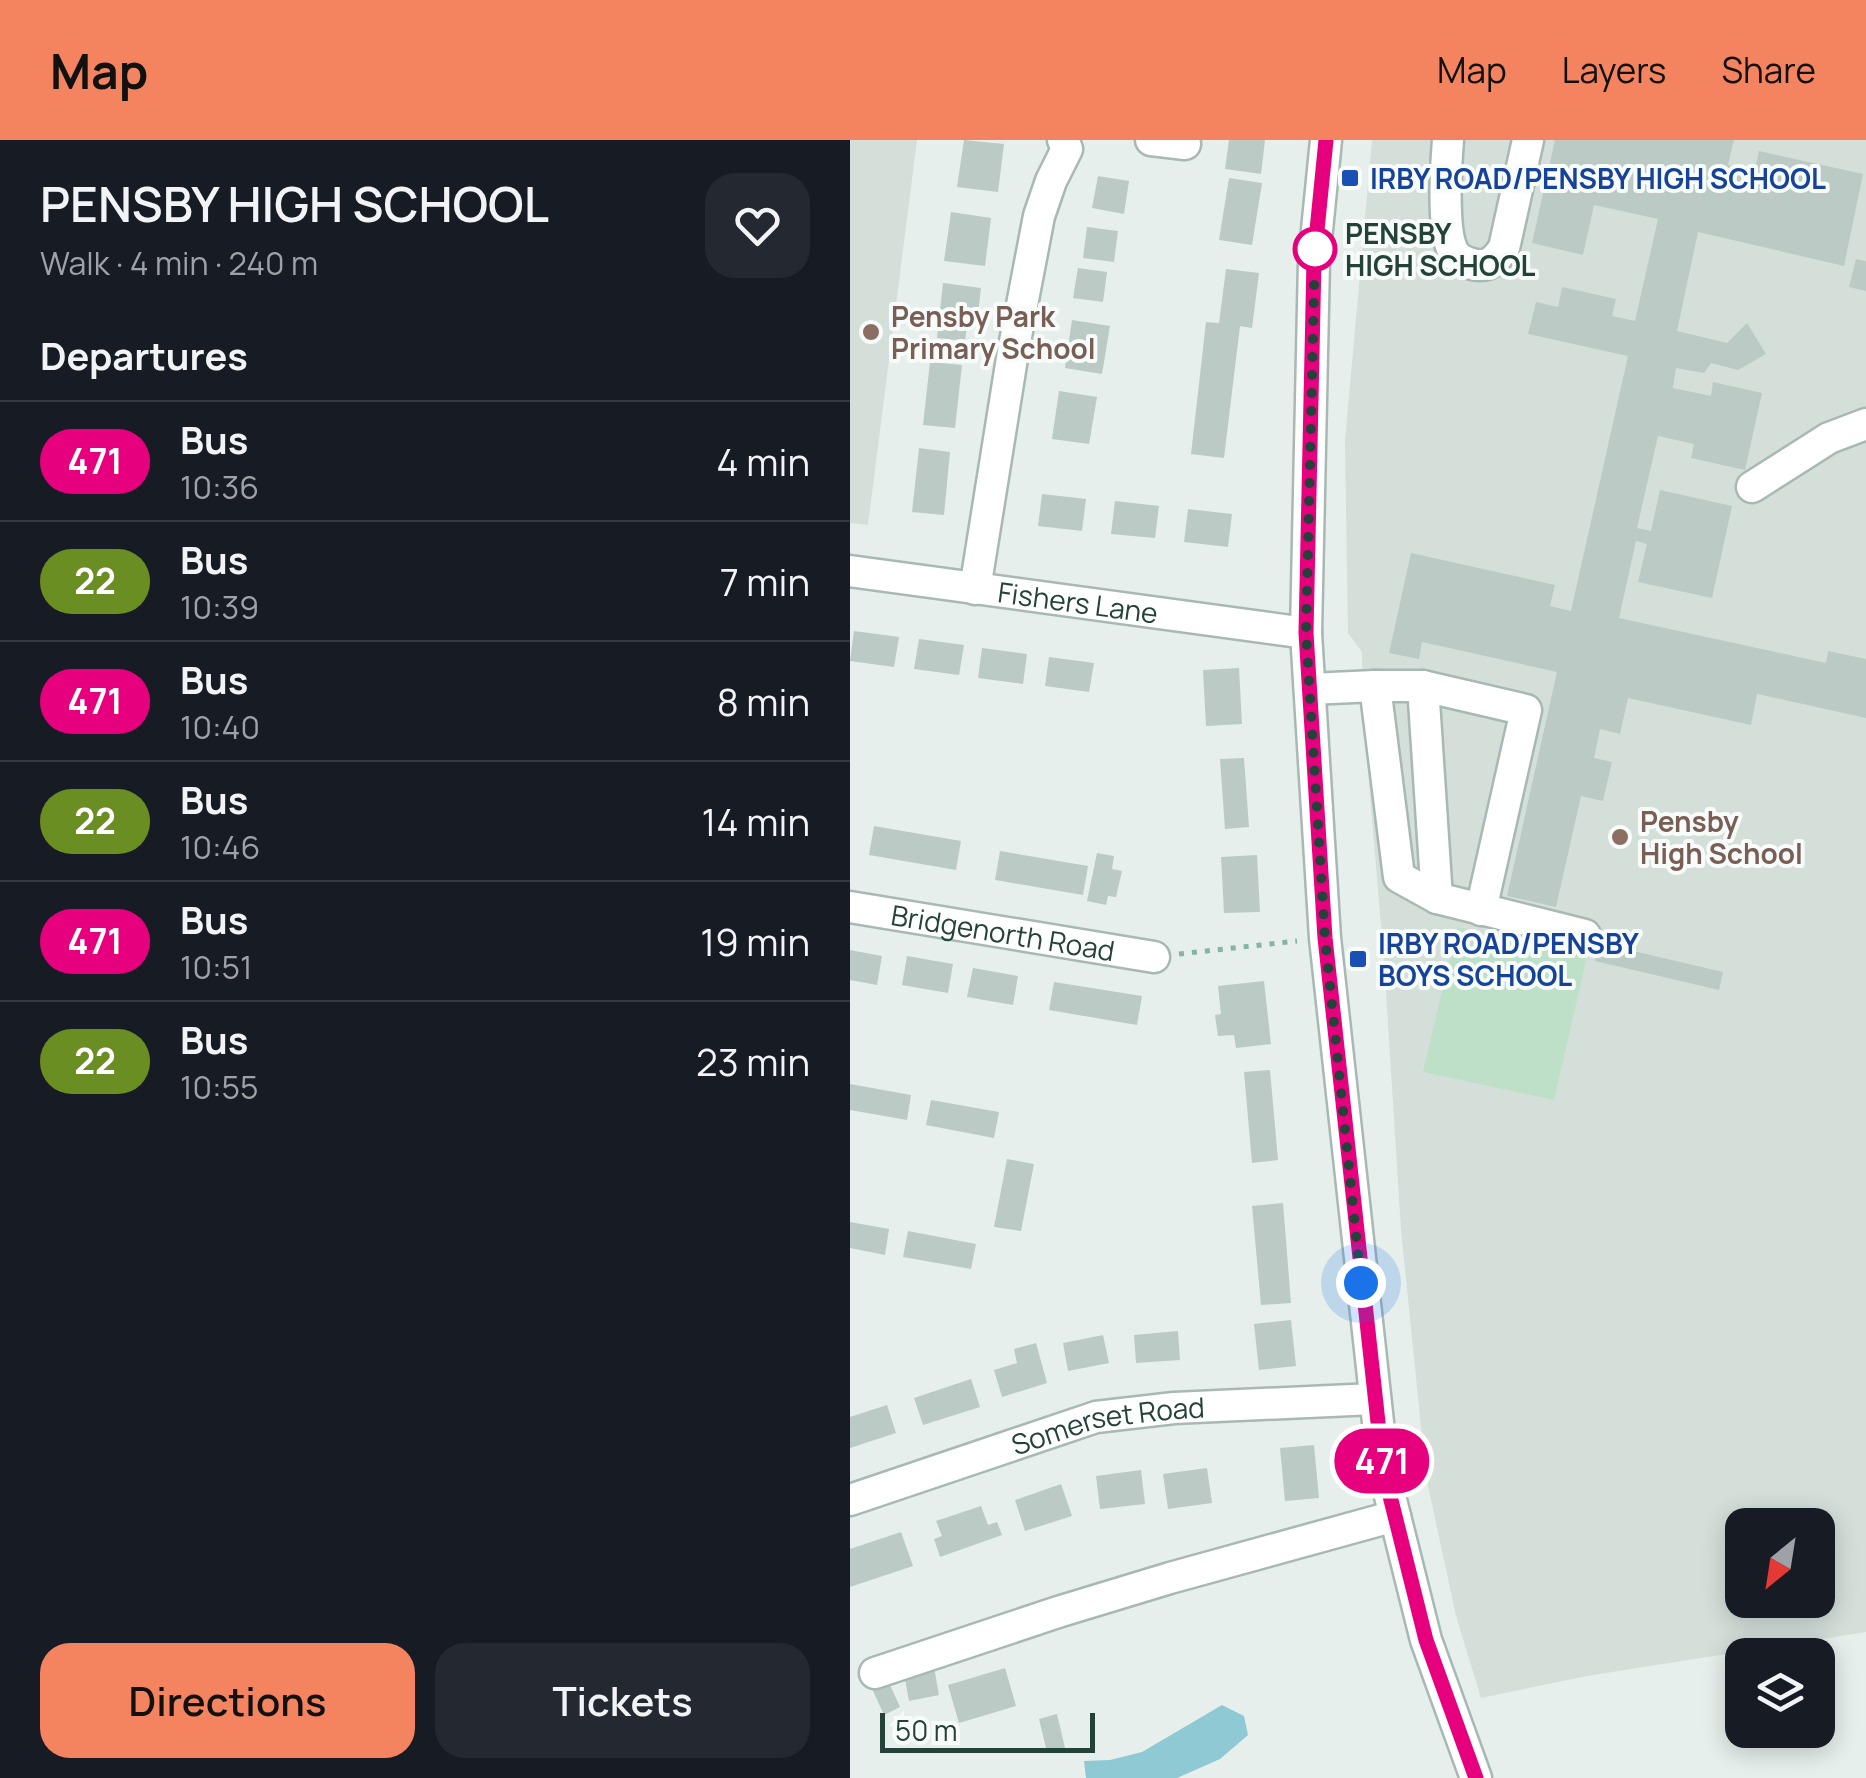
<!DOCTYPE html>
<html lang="en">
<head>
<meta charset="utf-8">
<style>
  :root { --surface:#171b24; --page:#242831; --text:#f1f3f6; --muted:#9ea1a6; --line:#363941; --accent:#f4845f }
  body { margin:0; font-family:Manrope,sans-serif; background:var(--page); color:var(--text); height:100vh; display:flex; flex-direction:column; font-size:38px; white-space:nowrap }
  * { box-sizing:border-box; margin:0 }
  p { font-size:32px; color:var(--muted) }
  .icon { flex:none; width:55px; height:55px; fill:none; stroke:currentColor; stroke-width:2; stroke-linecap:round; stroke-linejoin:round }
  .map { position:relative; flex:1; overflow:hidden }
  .details { display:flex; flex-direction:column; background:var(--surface); width:850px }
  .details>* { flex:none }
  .badge { padding:0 20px; border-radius:32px; font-size:35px; line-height:65px }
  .needle { width:65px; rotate:210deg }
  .buttons { position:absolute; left:875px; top:1368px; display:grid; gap:20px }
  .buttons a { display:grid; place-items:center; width:110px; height:110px; border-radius:20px; background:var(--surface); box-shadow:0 5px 25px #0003; font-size:50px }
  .scale { position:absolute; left:30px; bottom:25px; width:215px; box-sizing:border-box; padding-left:10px; border:5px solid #24423a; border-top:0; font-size:28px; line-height:35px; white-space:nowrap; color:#24423a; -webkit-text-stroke:8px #f7fbf9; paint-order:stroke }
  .you { position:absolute; width:50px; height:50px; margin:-25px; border:8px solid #fff; border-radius:50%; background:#1a73e8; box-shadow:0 0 0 15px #1a73e833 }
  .map>.badge { position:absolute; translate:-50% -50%; box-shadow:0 0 0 5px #fff }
  h2 { padding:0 40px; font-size:38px; line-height:90px }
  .round { display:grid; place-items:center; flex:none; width:105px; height:105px; border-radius:30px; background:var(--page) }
  .overview { display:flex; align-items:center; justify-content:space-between; height:170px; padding:0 40px }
  h1 { font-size:48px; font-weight:600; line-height:75px }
  .cta { display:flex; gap:20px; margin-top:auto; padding:20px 40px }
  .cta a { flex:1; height:115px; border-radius:30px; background:var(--accent); color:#111; font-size:40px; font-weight:600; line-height:115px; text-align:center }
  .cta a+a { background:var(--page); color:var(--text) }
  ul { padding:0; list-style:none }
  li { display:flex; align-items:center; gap:30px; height:120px; padding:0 40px; border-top:2px solid var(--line) }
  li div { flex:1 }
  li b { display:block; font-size:38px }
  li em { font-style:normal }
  li .badge { min-width:110px; font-weight:700; text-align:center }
  header { display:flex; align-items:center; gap:60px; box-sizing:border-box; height:140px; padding:0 50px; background:var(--accent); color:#111 }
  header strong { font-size:48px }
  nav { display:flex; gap:55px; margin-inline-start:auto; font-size:35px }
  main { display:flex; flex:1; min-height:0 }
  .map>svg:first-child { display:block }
  .built { fill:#d4dfda; fill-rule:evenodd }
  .green { fill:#bfe0c8 }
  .water { fill:#8ec9d4 }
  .building { fill:#bbcac4 }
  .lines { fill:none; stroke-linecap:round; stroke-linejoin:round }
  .minor-casing { stroke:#a8b8b2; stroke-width:35 }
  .path { stroke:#86b3a5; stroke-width:5; stroke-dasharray:5 8; stroke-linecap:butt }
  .minor { stroke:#fff; stroke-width:30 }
  .line-casing { stroke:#fff; stroke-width:22 }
  .line { stroke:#e6007e; stroke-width:15 }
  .walk { stroke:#24423a; stroke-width:10; stroke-dasharray:0 18 }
  .transit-dot { fill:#1a4fb4; stroke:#f7fbf9; stroke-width:4 }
  .stop-dot { fill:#fff; stroke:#e6007e; stroke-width:5 }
  .education-dot { fill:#8d6e63; stroke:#f7fbf9; stroke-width:4 }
  .labels { text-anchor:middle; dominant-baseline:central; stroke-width:8; stroke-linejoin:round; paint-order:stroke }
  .transit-label { font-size:28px; font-weight:bold; fill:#164399; stroke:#f7fbf9; text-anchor:start }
  .stop-label { font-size:28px; font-weight:bold; fill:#24423a; stroke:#f7fbf9; text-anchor:start }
  .education-label { font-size:28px; font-weight:bold; fill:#785e54; stroke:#f7fbf9; text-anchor:start }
  .street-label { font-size:28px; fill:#24423a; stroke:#f7fbf9 }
</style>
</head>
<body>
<header>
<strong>Map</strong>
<nav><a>Map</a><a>Layers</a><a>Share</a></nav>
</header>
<main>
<section class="details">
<div class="overview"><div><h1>PENSBY HIGH SCHOOL</h1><p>Walk · 4 min · 240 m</p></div><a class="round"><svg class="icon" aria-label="heart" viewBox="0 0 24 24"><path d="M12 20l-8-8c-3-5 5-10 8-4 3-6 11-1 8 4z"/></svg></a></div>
<h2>Departures</h2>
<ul>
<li><span class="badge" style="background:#e6007e;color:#fff">471</span><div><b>Bus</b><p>10:36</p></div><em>4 min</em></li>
<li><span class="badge" style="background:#6b8e23;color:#fff">22</span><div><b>Bus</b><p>10:39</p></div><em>7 min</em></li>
<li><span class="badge" style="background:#e6007e;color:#fff">471</span><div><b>Bus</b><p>10:40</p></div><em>8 min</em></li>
<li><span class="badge" style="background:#6b8e23;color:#fff">22</span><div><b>Bus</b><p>10:46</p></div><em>14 min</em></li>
<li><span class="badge" style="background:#e6007e;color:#fff">471</span><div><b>Bus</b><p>10:51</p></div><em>19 min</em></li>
<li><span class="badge" style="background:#6b8e23;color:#fff">22</span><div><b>Bus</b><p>10:55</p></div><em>23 min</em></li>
</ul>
<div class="cta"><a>Directions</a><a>Tickets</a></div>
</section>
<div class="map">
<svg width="1016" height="1638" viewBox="0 0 1016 1638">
  <rect width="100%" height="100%" fill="#e6efeb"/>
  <g class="built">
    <polygon points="0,0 67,0 18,385 0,383"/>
    <path d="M522,0H1016V1492L737,1536L631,1558L606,1476L576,1336L551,1090L534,820L513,574L512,512L498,493L495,301ZM892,1385H968V1460H892Z"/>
  </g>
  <polygon class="green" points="607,787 737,817 704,960 573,932"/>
  <polygon class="water" points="372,1565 394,1576 398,1595 370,1619 327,1638 236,1638 234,1621 260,1620 292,1612"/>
  <g class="building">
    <polygon points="114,0 154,4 148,52 107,47"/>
    <polygon points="379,0 415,0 411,34 375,29"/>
    <polygon points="705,0 884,0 878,25 904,33 909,11 1013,34 994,126 848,92 827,191 877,203 897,183 916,214 888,230 861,223 854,233 826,228 823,248 861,256 863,242 912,253 895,330 841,318 844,304 808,296 787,388 801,391 810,350 882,366 862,458 788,442 797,404 786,401 769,478 976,523 978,511 1016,519 1016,578 907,554 901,585 778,558 770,594 750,589 744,618 762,622 753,661 731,656 706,767 657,756 707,532 572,502 569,519 539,513 561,413 705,445 700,466 721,471 778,216 678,194 686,162 708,167 712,147 766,159 762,176 785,181 808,79 744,65 733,115 682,103"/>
    <polygon points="248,36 279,41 274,74 242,68"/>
    <polygon points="379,38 412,43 402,105 369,100"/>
    <polygon points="101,72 141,78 135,126 94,121"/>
    <polygon points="237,87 268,91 264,122 233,118"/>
    <polygon points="1006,119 1016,121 1016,151 999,147"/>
    <polygon points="228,128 257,132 253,162 223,158"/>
    <polygon points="376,129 409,133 402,188 390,186 374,318 341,314 356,182 369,183"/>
    <polygon points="93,143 131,148 128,173 119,171 115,201 87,198"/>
    <polygon points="222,180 260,186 252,234 215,228"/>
    <polygon points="80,222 112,225 105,288 73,285"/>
    <polygon points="209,251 247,257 239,304 202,299"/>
    <polygon points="69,308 100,312 94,375 62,372"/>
    <polygon points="192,354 236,359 232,391 188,386"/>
    <polygon points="265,361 309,366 305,398 261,394"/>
    <polygon points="338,369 382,374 378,407 334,402"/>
    <polygon points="4,491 49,497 44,527 0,521"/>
    <polygon points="69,499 114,505 109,535 64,529"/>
    <polygon points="132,508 177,514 173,544 128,538"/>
    <polygon points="199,517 244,523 239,552 195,546"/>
    <polygon points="389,528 392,584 356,586 353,530"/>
    <polygon points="394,618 399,687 375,689 370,619"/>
    <polygon points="24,686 111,701 106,730 19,715"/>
    <polygon points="150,711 238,726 233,755 145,740"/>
    <polygon points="247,713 264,716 262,729 272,731 266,757 258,756 256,765 237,761"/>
    <polygon points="407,715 410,772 374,773 371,717"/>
    <polygon points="749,803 873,832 869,850 745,821"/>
    <polygon points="0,810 32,816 27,845 0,840"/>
    <polygon points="57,816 103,824 98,853 52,845"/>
    <polygon points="123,828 168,836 163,865 117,857"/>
    <polygon points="414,841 421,904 386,908 384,895 368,896 365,875 371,874 368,846"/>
    <polygon points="204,842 292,856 287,885 199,870"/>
    <polygon points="420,930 428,1020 402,1023 394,932"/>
    <polygon points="0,944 61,955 57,980 0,970"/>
    <polygon points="81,960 149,972 144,998 76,985"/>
    <polygon points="157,1019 184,1024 171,1091 144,1087"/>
    <polygon points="433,1063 441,1163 411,1165 402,1066"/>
    <polygon points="0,1082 39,1089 35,1115 0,1108"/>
    <polygon points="58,1091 126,1104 121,1129 53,1117"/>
    <polygon points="441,1180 446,1226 409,1230 404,1184"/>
    <polygon points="328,1191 330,1220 286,1223 284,1195"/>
    <polygon points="253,1195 259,1223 218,1231 213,1203"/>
    <polygon points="186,1203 197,1243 152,1257 144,1230 167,1223 164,1209"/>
    <polygon points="121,1239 130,1267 73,1285 64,1258"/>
    <polygon points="37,1265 46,1293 0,1308 0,1277"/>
    <polygon points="464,1305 469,1358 435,1361 430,1308"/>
    <polygon points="357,1328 362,1363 318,1369 313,1334"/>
    <polygon points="291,1330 295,1364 250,1369 246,1336"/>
    <polygon points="211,1344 222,1376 175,1391 165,1360"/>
    <polygon points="131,1366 138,1385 147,1382 152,1395 90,1417 84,1399 92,1396 86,1381"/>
    <polygon points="51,1392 63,1426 0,1447 0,1409"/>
    <polygon points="83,1521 89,1555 59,1561 53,1527"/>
    <polygon points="155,1528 166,1566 109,1583 98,1545"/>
    <polygon points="35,1534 50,1567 34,1575 19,1542"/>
    <polygon points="207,1574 215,1608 197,1612 189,1579"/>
  </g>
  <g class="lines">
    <defs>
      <g id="minor">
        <polyline points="301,0 335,4"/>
        <polyline points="476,0 464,120 456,493 475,798 533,1328 576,1500 626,1638"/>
        <path d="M598,0C596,25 592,90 603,111C607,119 614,122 622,124C638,128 645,121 654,108L678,0"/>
        <polyline points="902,347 979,298 1016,284"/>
        <path id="s1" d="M0,431L456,493"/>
        <polyline points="125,449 163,212 189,76 201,41 217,9 213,0"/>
        <polyline points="525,546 573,546 676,570 631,770"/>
        <polyline points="573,546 587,758"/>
        <polyline points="460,549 525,546 549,737 587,758 735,795"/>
        <path id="s2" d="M0,767L304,817"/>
        <path id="s3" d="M0,1360L246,1277L324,1268L524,1259"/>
        <polyline points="25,1533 208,1472 320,1438 545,1376"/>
      </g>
    </defs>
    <use href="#minor" class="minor-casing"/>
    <polyline class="path" points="329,814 447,801"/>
    <use href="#minor" class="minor"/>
  </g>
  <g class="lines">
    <defs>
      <polyline id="line" points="476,0 464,120 456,493 475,798 533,1328 576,1500 626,1638"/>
    </defs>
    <use href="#line" class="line-casing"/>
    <use href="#line" class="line"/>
    <polyline class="walk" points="465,109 456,493 475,798 511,1143"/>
  </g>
  <g class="transit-dot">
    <rect x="490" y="28" width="20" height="20" rx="5"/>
    <rect x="498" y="809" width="20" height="20" rx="5"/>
  </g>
  <circle class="stop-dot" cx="465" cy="109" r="20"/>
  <g class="education-dot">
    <circle cx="21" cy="192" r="10"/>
    <circle cx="770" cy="697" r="10"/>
  </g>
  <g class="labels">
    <g class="transit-label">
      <text x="520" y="38">IRBY ROAD/PENSBY HIGH SCHOOL</text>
      <text x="528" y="803">IRBY ROAD/PENSBY<tspan x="528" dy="32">BOYS SCHOOL</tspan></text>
    </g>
    <g class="stop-label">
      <text x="495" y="93">PENSBY<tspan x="495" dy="32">HIGH SCHOOL</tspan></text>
    </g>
    <g class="education-label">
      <text x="41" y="176">Pensby Park<tspan x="41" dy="32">Primary School</tspan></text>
      <text x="790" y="681">Pensby<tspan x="790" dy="32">High School</tspan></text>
    </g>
    <g class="street-label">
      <text stroke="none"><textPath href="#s1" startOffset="230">Fishers Lane</textPath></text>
      <text stroke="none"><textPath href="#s2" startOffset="155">Bridgenorth Road</textPath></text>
      <text stroke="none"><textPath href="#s3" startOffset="270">Somerset Road</textPath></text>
    </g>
  </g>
</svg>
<div class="buttons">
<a><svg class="needle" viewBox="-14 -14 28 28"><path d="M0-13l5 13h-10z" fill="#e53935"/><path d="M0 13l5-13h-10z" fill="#9ea1a6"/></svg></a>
<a><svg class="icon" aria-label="layers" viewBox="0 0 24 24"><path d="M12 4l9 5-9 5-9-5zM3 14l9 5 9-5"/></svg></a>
</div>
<div class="scale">50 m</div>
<div class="you" style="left:511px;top:1143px"></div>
<b class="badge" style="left:532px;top:1321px;background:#e6007e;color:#fff">471</b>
</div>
</main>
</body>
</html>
